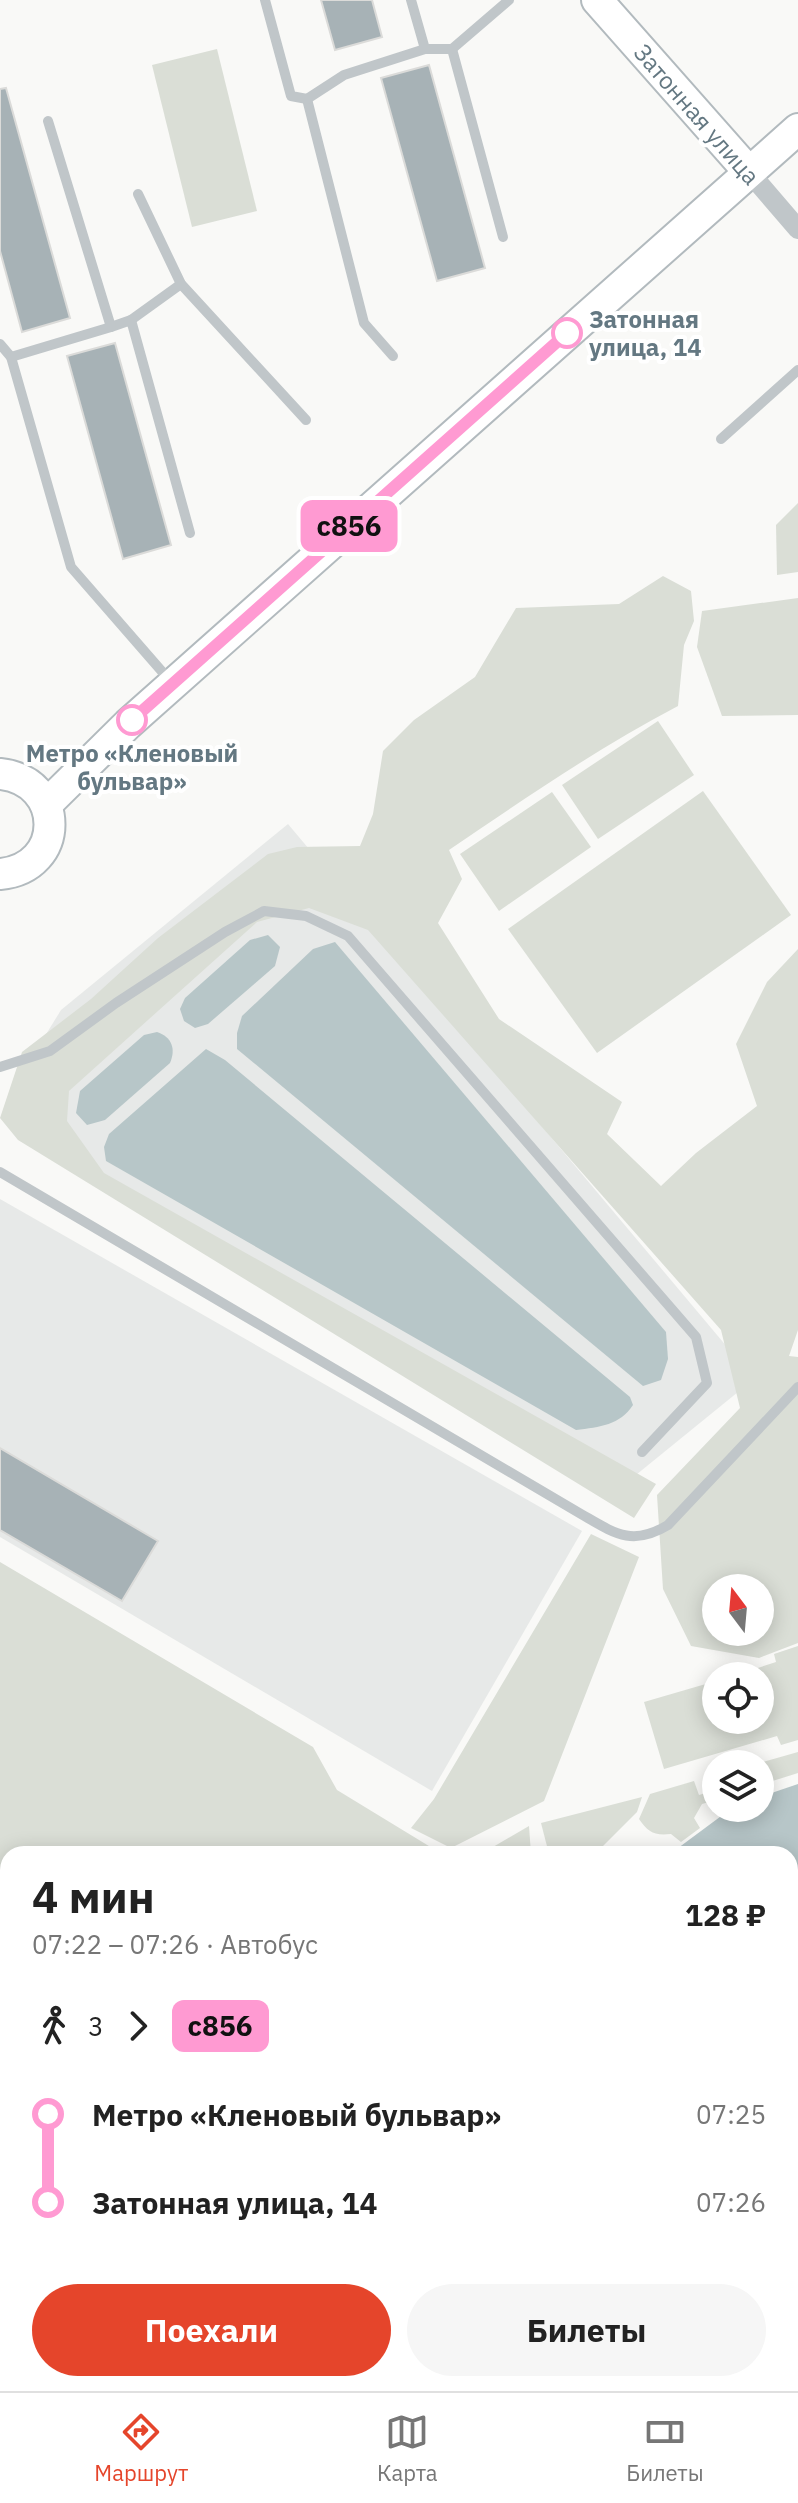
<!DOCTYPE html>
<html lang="ru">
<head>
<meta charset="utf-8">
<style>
  :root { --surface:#fff; --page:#f6f6f6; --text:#222; --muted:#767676; --line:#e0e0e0; --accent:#e5452b }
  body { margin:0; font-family:"IBM Plex Sans",sans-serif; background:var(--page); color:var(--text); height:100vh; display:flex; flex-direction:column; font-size:30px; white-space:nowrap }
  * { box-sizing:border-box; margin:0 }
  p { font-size:26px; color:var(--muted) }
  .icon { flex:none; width:44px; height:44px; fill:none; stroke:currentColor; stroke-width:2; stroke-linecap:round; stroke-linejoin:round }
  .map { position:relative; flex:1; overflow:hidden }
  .drawer { position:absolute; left:0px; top:1846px; width:798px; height:546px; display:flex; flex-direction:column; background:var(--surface); border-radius:24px 24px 0 0; box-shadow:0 4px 20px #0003 }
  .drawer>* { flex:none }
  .badge { padding:0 16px; border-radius:12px; font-size:28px; line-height:52px }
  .needle { width:52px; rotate:344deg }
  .tools { position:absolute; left:702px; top:1574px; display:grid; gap:16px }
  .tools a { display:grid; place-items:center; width:72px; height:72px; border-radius:50%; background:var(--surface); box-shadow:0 4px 20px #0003; font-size:40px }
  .map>.badge { position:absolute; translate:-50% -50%; box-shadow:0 0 0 4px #fff }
  .legs { display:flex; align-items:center; gap:12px; height:88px; padding:0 32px; font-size:26px }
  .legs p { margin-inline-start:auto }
  .head { display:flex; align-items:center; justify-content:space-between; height:136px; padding:0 32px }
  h1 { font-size:44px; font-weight:800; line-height:60px }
  .button { display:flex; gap:16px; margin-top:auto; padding:16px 32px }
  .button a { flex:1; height:92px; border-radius:48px; background:var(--accent); color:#fff; font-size:32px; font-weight:800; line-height:92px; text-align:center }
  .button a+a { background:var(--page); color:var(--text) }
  ul { padding:0 32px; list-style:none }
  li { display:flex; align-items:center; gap:28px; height:88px; font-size:30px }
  li i { display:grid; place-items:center; width:12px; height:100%; margin:0 10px; background:currentColor }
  li i::after { content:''; width:20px; height:20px; margin:-10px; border:6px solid; border-radius:50%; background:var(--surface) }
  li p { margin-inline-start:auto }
  li:first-child i { background:linear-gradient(#0000 50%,currentColor 0) }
  li:last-child i { background:linear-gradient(currentColor 50%,#0000 0) }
  .tab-bar { display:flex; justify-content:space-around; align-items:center; height:112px; border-top:2px solid var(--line); background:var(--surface); font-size:22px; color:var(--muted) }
  .tab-bar a { display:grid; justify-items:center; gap:4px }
  .tab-bar .on { color:var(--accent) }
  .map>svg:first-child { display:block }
  .built { fill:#e7e9e8 }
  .green { fill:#daded6; fill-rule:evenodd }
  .water { fill:#b7c6c8 }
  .building { fill:#a7b2b6; stroke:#dbdbd9; stroke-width:2 }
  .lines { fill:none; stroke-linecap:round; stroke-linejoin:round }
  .secondary-casing { stroke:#b2babe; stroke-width:34 }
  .lane { stroke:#c0c6c9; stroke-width:10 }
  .street { stroke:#c0c6c9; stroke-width:20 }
  .secondary { stroke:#fff; stroke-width:30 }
  .line-1-casing { stroke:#fff; stroke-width:18 }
  .line-1 { stroke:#ff9ad2; stroke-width:12 }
  .stop-1-dot { fill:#fff; stroke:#ff9ad2; stroke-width:4 }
  .labels { text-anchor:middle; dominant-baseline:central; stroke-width:8; stroke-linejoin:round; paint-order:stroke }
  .street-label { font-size:24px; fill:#647882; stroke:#fff }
  .stop-label { font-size:24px; font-weight:bold; fill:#647882; stroke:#fff; text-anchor:start }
</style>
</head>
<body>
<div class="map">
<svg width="798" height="2391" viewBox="0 0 798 2391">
  <rect width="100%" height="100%" fill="#f9f9f7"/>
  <g class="built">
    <polygon points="288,824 754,1379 615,1492 22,1135 32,1057 61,1010"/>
    <polygon points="0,1199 582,1531 432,1791 0,1537"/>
  </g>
  <g class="green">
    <polygon points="217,49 257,211 192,227 152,65"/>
    <polygon points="798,503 798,572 777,575 776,525"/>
    <path d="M663,576L691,591L694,621L684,645L678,706C598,748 524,799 449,850L462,879L438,923L499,1019L622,1102L607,1134L661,1186L696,1153L757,1106L736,1044L767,982L798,949V1330L789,1356L798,1357V1643L759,1658L691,1646L663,1589L657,1495L740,1408L721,1330L368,930L309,908L257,922L69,1091L67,1121L104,1173L656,1484L634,1518L18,1140L0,1118L22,1052L91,999L158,938L268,854L297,847L360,846L373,814L383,751L414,720L475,677L516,608L619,604ZM716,1588H760V1632H716Z"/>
    <polygon points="798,598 798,715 722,716 697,647 702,611"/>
    <polygon points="658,721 694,775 598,839 562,785"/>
    <polygon points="703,791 791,915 597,1053 508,929"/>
    <polygon points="552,792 591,847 499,911 460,854"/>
    <polygon points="591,1534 639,1557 544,1801 451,1848 411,1828 434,1799"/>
    <polygon points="0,1562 313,1747 337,1790 442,1854 8,1854 8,2313 0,2320"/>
    <polygon points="798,1646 798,1740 781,1745 777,1736 664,1769 644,1702 716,1681 716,1720 760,1720 760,1676 733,1676 776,1662 774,1654"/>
    <polygon points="798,1752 798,1773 760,1785 760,1764 756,1764"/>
    <path d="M694,1781L699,1795L716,1790V1800L702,1804L694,1818L700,1828L681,1842L671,1834C654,1836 648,1832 639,1819L650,1794Z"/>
    <polygon points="642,1797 637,1812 595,1854 549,1854 541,1823"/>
    <polygon points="529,1826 531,1854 504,1854 493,1847"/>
  </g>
  <g class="water">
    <polygon points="268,935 280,947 275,966 208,1024 195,1028 184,1021 180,1009 185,998 250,940"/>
    <polygon points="335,942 666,1332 668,1359 661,1380 643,1386 237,1049 237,1033 242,1016 313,949"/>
    <path d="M157,1032C172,1037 176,1049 170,1063L105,1120L87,1125L76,1113L80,1091L144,1035Z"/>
    <path d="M206,1049L225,1060L630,1397L633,1405C620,1425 600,1427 576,1430L106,1161L104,1147L109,1134Z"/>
    <polygon points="798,1784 798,2391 0,2391 0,2320 8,2313 8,2384 790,2384 790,1854 670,1854 732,1808 760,1808 760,1797"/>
  </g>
  <g class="building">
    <polygon points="321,0 372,0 382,37 335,50"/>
    <polygon points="429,65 485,268 437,281 381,78"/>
    <polygon points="6,88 70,318 22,332 0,251 0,89"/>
    <polygon points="115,343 171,545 123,559 67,356"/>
    <polygon points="0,1448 158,1541 122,1601 0,1530"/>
  </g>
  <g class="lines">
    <defs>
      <g id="secondary">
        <polyline points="597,0 749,172"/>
        <path d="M0,774C66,781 66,868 0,874"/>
        <polyline points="46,805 128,724 798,129"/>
      </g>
    </defs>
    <use href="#secondary" class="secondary-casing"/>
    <g class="lane">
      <polyline points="265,0 291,96 307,99 364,323 393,356"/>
      <polyline points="425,49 452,49 503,237"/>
      <polyline points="452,49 509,0"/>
      <polyline points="307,99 344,75 425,49 411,0"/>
      <polyline points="138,194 181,284 306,420"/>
      <polyline points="131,320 181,284"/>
      <polyline points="111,327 131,320 190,533"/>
      <polyline points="0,344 11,357 71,567 172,683"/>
      <polyline points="11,357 111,327 48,121"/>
      <polyline points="721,439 798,370"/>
      <polyline points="0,1067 50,1051 116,1003 225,932 264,911 306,916 348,936 696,1337 707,1383 642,1452"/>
      <path d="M0,1172L581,1514C614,1533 632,1547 668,1525L798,1387"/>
    </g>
    <polyline class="street" points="749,172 798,229"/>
    <use href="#secondary" class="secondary"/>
  </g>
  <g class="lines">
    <defs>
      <polyline id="line-1" points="132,720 567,333"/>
    </defs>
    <use href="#line-1" class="line-1-casing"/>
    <use href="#line-1" class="line-1"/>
  </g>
  <g class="stop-1-dot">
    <circle cx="567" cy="333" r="14"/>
    <circle cx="132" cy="720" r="14"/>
  </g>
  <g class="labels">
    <g class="street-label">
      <text transform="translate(697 114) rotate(49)">Затонная улица</text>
    </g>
    <g class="stop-label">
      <text x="589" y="319">Затонная<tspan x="589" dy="28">улица, 14</tspan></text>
      <text x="132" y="753" text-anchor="middle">Метро «Кленовый<tspan x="132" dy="28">бульвар»</tspan></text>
    </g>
  </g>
</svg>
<div class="tools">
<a><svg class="needle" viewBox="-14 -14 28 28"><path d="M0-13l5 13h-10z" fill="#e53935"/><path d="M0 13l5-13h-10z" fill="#767676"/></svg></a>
<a><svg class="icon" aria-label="locate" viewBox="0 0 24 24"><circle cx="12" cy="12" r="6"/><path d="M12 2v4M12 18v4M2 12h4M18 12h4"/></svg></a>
<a><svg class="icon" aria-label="layers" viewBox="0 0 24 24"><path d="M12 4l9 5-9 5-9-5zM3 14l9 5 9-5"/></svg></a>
</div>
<b class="badge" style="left:349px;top:526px;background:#ff9ad2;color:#111">с856</b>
<section class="drawer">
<div class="head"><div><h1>4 мин</h1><p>07:22 – 07:26 · Автобус</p></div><b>128 ₽</b></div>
<div class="legs"><svg class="icon" aria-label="walk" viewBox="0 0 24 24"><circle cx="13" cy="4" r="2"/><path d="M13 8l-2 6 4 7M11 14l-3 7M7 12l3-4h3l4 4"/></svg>3<svg class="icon" aria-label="forward" viewBox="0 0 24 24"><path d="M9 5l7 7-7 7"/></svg><b class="badge" style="background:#ff9ad2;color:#111">с856</b></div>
<ul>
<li><i style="color:#ff9ad2"></i><b>Метро «Кленовый бульвар»</b><p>07:25</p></li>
<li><i style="color:#ff9ad2"></i><b>Затонная улица, 14</b><p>07:26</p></li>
</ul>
<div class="button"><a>Поехали</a><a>Билеты</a></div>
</section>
</div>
<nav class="tab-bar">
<a class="on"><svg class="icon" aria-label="directions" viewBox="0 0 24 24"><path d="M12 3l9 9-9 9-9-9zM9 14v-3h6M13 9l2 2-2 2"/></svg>Маршрут</a>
<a><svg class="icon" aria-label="map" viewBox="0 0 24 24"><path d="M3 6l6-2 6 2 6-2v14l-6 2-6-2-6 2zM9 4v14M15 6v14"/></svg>Карта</a>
<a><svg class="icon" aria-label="tickets" viewBox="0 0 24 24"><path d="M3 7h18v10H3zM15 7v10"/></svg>Билеты</a>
</nav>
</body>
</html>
